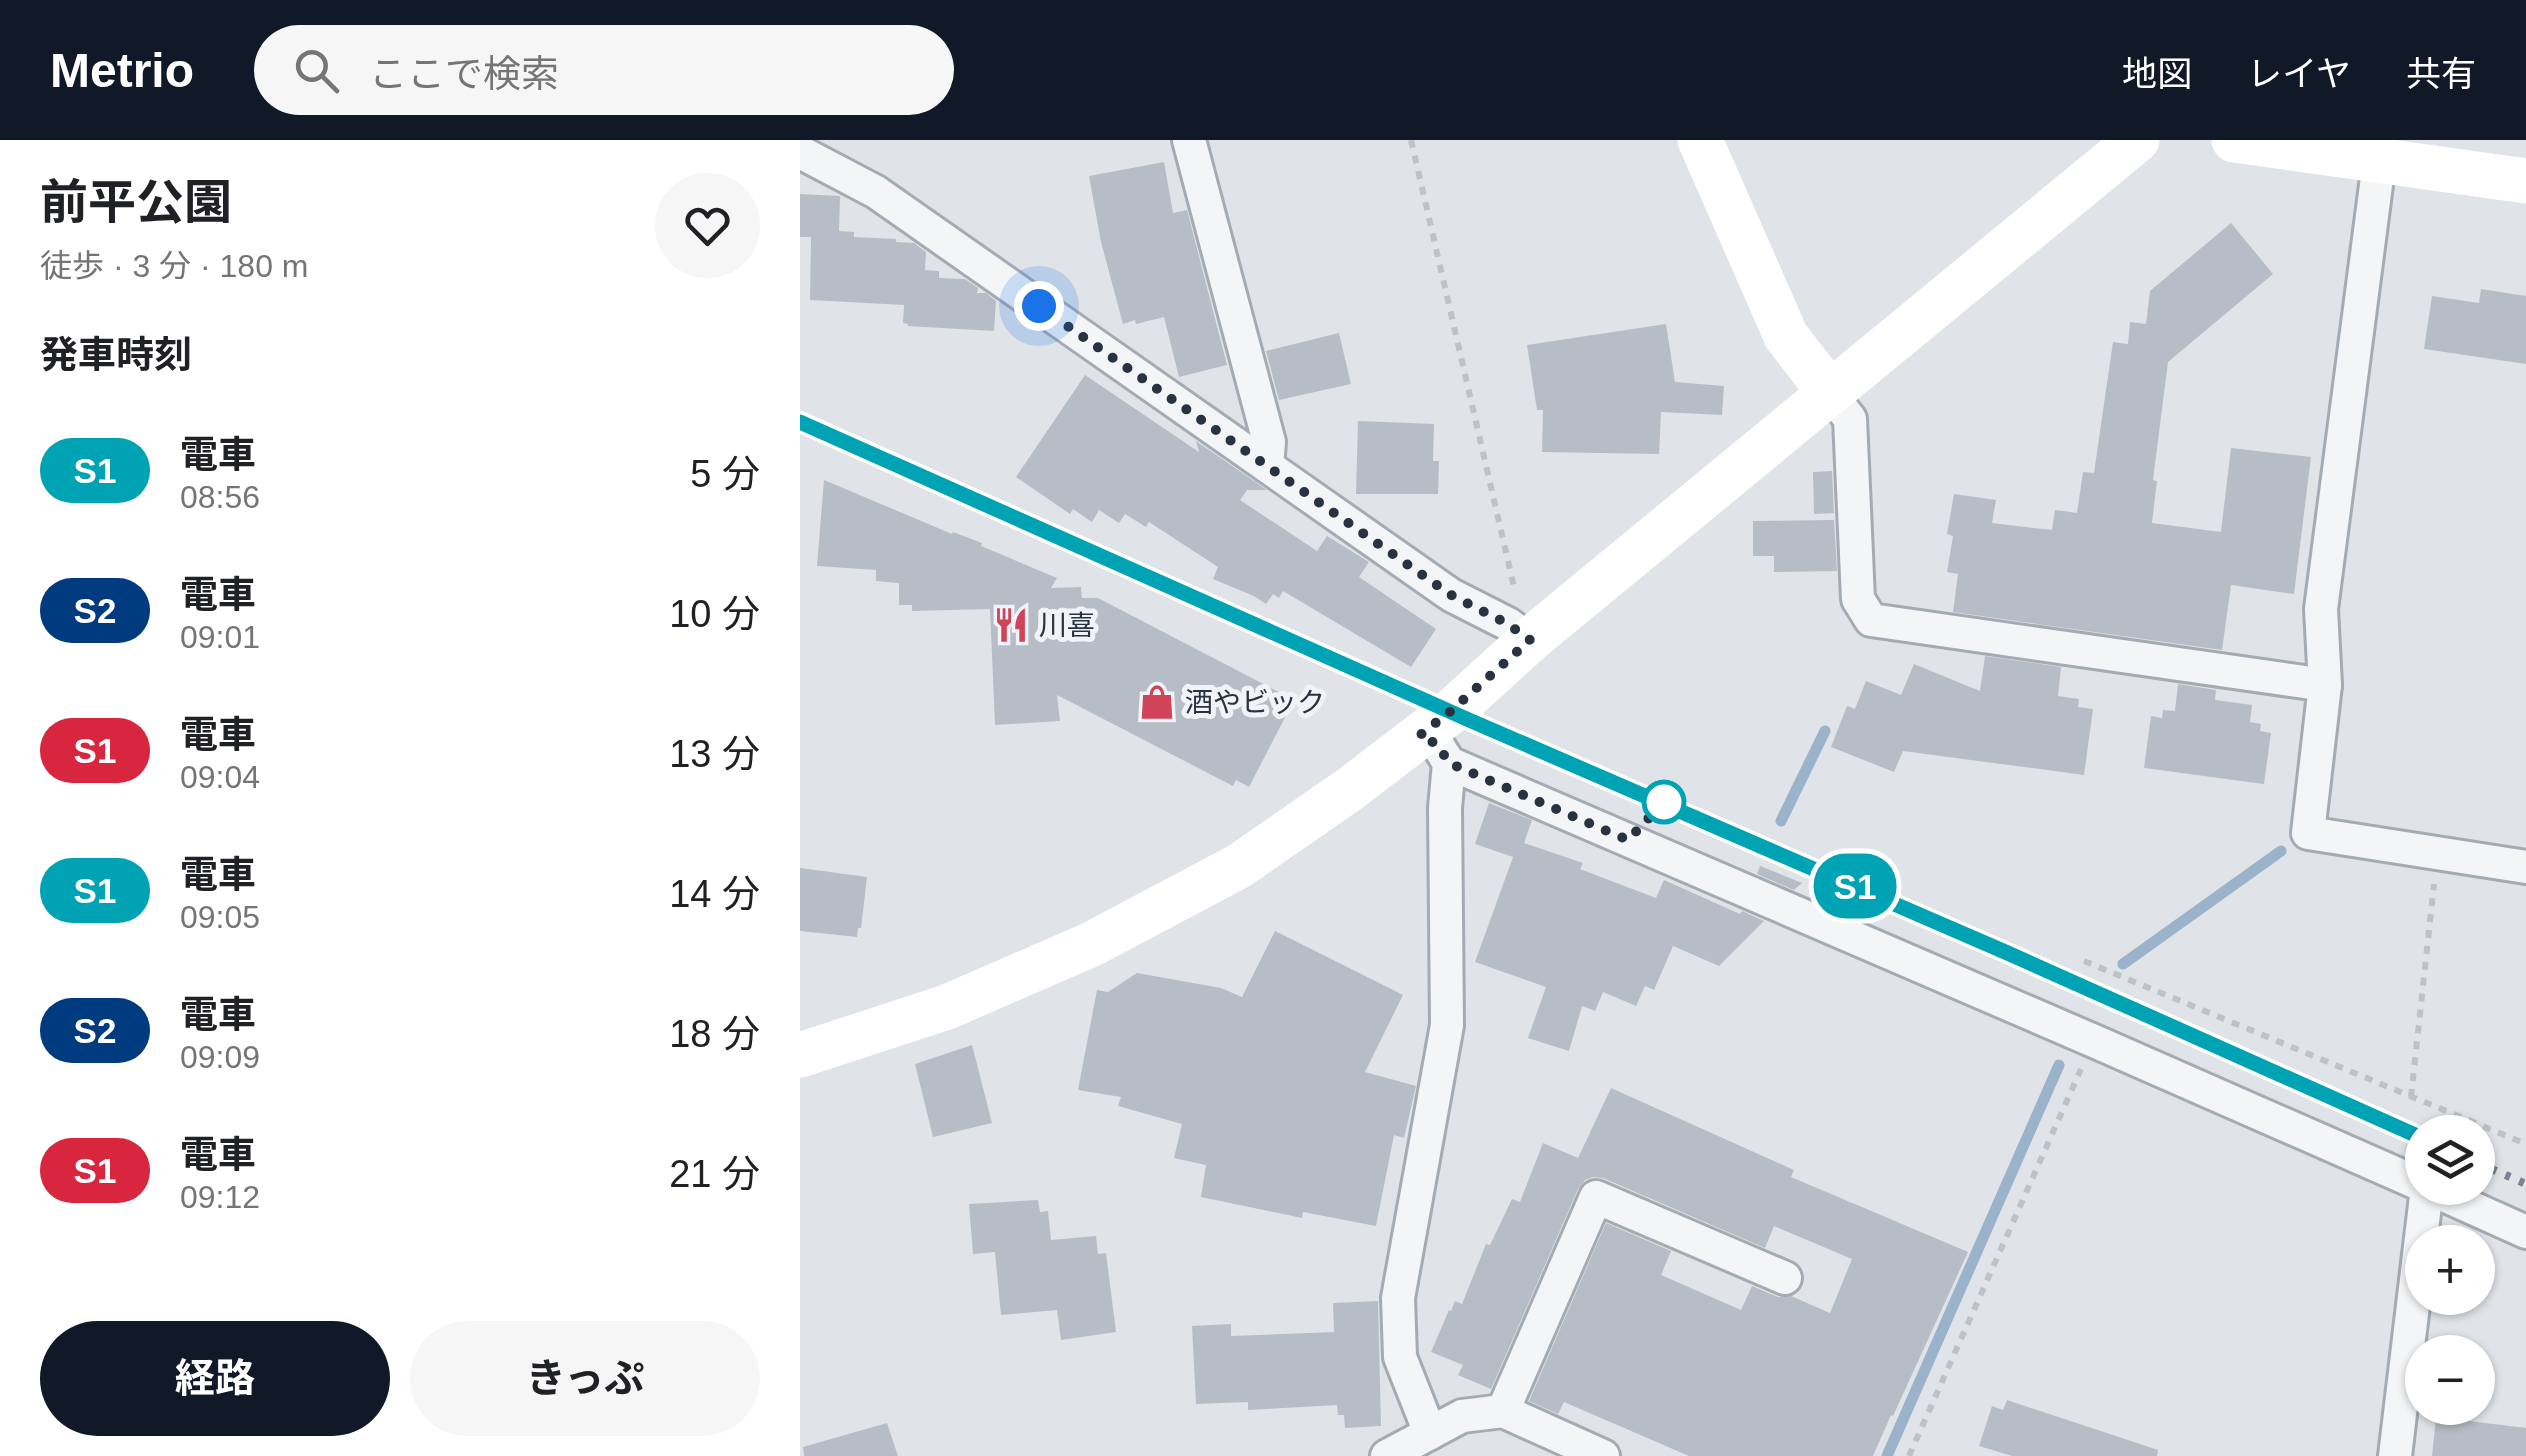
<!DOCTYPE html>
<html lang="ja">
<head>
<meta charset="utf-8">
<style>
  :root { --surface:#fff; --page:#f6f6f6; --text:#202124; --muted:#757577; --accent:#111827 }
  body { margin:0; font-family:Arial,"Noto Sans JP",sans-serif; background:var(--page); color:var(--text); height:100vh; display:flex; flex-direction:column; font-size:38px; white-space:nowrap }
  * { box-sizing:border-box; margin:0 }
  p { font-size:32px; color:var(--muted) }
  .icon { flex:none; width:55px; height:55px; fill:none; stroke:currentColor; stroke-width:2; stroke-linecap:round; stroke-linejoin:round }
  .map { position:relative; flex:1; overflow:hidden }
  .sheet { display:flex; flex-direction:column; background:var(--surface); width:800px }
  .sheet>* { flex:none }
  .badge { padding:0 20px; border-radius:32px; font-size:35px; line-height:65px }
  .fabs { position:absolute; left:1605px; top:975px; display:grid; gap:20px }
  .fabs a { display:grid; place-items:center; width:90px; height:90px; border-radius:50%; background:var(--surface); box-shadow:0 2px 8px #0004; font-size:50px }
  .you { position:absolute; width:50px; height:50px; margin:-25px; border:8px solid #fff; border-radius:50%; background:#1a73e8; box-shadow:0 0 0 15px #1a73e833 }
  .map>.badge { position:absolute; translate:-50% -50%; box-shadow:0 0 0 5px #fff }
  h2 { padding:0 40px; font-size:38px; line-height:90px }
  .round { display:grid; place-items:center; flex:none; width:105px; height:105px; border-radius:52px; background:var(--page) }
  .summary { display:flex; align-items:center; justify-content:space-between; height:170px; padding:0 40px }
  h1 { font-size:48px; font-weight:700; line-height:75px }
  .action { display:flex; gap:20px; margin-top:auto; padding:20px 40px }
  .action a { flex:1; height:115px; border-radius:60px; background:var(--accent); color:#fff; font-size:40px; font-weight:700; line-height:115px; text-align:center }
  .action a+a { background:var(--page); color:var(--text) }
  ul { padding:0; list-style:none }
  li { display:flex; align-items:center; gap:30px; height:140px; padding:0 40px }
  li div { flex:1 }
  li b { display:block; font-size:38px }
  li em { font-style:normal }
  li .badge { min-width:110px; font-weight:700; text-align:center }
  header { display:flex; align-items:center; gap:60px; box-sizing:border-box; height:140px; padding:0 50px; background:var(--accent); color:#fff }
  header strong { font-size:48px }
  nav { display:flex; gap:55px; margin-inline-start:auto; font-size:35px }
  .search { width:700px; height:90px; background:var(--page); display:flex; align-items:center; gap:25px; box-sizing:border-box; padding:0 35px; border-radius:55px; color:var(--muted); font-size:38px }
  main { display:flex; flex:1; min-height:0 }
  .map>svg:first-child { display:block }
  .lines { fill:none; stroke-linecap:round; stroke-linejoin:round }
  .stream { stroke:#9ab2ca; stroke-width:11 }
  .building { fill:#b7bdc6 }
  .street-casing { stroke:#a5abb3; stroke-width:38 }
  .path { stroke:#bec2c8; stroke-width:6; stroke-dasharray:8 8; stroke-linecap:butt }
  .street { stroke:#f3f5f7; stroke-width:32 }
  .secondary { stroke:#fff; stroke-width:45 }
  .rail { stroke:#798393; stroke-width:8; stroke-dasharray:5 10; stroke-linecap:butt }
  .line-casing { stroke:#fff; stroke-width:22 }
  .line { stroke:#00a3b4; stroke-width:15 }
  .walk { stroke:#283241; stroke-width:10; stroke-dasharray:0 18 }
  .stop-dot { fill:#fff; stroke:#00a3b4; stroke-width:5 }
  .labels { text-anchor:middle; dominant-baseline:central; stroke-width:10; stroke-linejoin:round; paint-order:stroke }
  .poi-label { font-size:28px; fill:#283241; stroke:#f0f3f7; text-anchor:start }
</style>
</head>
<body>
<header>
<strong>Metrio</strong>
<div class="search"><svg class="icon" aria-label="search" viewBox="0 0 24 24"><circle cx="10" cy="10" r="6"/><path d="M15 15l6 6"/></svg>ここで検索</div>
<nav><a>地図</a><a>レイヤ</a><a>共有</a></nav>
</header>
<main>
<section class="sheet">
<div class="summary"><div><h1>前平公園</h1><p>徒歩 · 3 分 · 180 m</p></div><a class="round"><svg class="icon" aria-label="heart" viewBox="0 0 24 24"><path d="M12 20l-8-8c-3-5 5-10 8-4 3-6 11-1 8 4z"/></svg></a></div>
<h2>発車時刻</h2>
<ul>
<li><span class="badge" style="background:#00a3b4;color:#fff">S1</span><div><b>電車</b><p>08:56</p></div><em>5 分</em></li>
<li><span class="badge" style="background:#003b80;color:#fff">S2</span><div><b>電車</b><p>09:01</p></div><em>10 分</em></li>
<li><span class="badge" style="background:#d7263d;color:#fff">S1</span><div><b>電車</b><p>09:04</p></div><em>13 分</em></li>
<li><span class="badge" style="background:#00a3b4;color:#fff">S1</span><div><b>電車</b><p>09:05</p></div><em>14 分</em></li>
<li><span class="badge" style="background:#003b80;color:#fff">S2</span><div><b>電車</b><p>09:09</p></div><em>18 分</em></li>
<li><span class="badge" style="background:#d7263d;color:#fff">S1</span><div><b>電車</b><p>09:12</p></div><em>21 分</em></li>
</ul>
<div class="action"><a>経路</a><a>きっぷ</a></div>
</section>
<div class="map">
<svg width="1726" height="1316" viewBox="0 0 1726 1316">
  <rect width="100%" height="100%" fill="#e0e4e9"/>
  <g class="lines">
    <g class="stream">
      <polyline points="981,681 1025,591"/>
      <polyline points="1323,824 1481,711"/>
      <polyline points="1087,1316 1259,925"/>
    </g>
  </g>
  <g class="building">
    <polygon points="364,22 373,73 387,70 427,225 379,237 364,177 336,184 335,180 323,184 301,102 289,36"/>
    <polygon points="0,54 40,56 39,91 54,92 54,97 96,99 96,102 114,103 126,112 125,130 139,131 139,138 165,139 178,148 177,153 186,153 196,161 194,191 108,186 108,184 103,183 104,165 10,160 11,97 0,97"/>
    <polygon points="1431,83 1473,134 1368,222 1353,340 1357,341 1352,383 1421,392 1431,308 1511,317 1494,454 1431,445 1422,510 1153,472 1158,434 1147,432 1153,396 1147,394 1154,354 1196,360 1192,383 1252,390 1255,370 1277,373 1283,332 1294,333 1313,202 1328,204 1330,182 1346,184 1350,151"/>
    <polygon points="1681,149 1726,156 1726,224 1624,209 1632,156 1679,163"/>
    <polygon points="866,184 875,242 924,246 922,275 861,272 859,314 742,312 743,270 737,270 727,205"/>
    <polygon points="539,193 551,244 479,260 466,211"/>
    <polygon points="285,235 399,312 396,301 467,350 447,350 440,360 517,411 527,396 569,422 559,437 636,489 611,527 483,451 479,458 473,454 466,464 454,456 413,439 418,427 349,382 346,387 325,374 319,383 299,370 292,382 273,369 270,374 216,337"/>
    <polygon points="558,281 634,284 633,321 639,321 638,354 556,354"/>
    <polygon points="1032,331 1034,373 1014,374 1013,332"/>
    <polygon points="24,340 152,394 153,392 182,403 181,406 257,438 251,448 281,447 282,458 298,458 494,560 449,647 436,640 433,646 257,555 260,581 195,585 190,469 112,471 112,465 99,465 99,443 76,441 76,430 17,426"/>
    <polygon points="1034,380 1037,431 974,432 974,416 953,416 953,381"/>
    <polygon points="1185,516 1261,527 1258,556 1279,559 1278,567 1293,569 1284,635 1103,611 1094,632 1031,607 1047,566 1055,569 1066,541 1101,555 1114,524 1180,551"/>
    <polygon points="1378,544 1416,550 1415,560 1452,565 1450,582 1461,584 1460,591 1471,593 1464,644 1344,628 1351,576 1362,578 1363,570 1375,571"/>
    <polygon points="689,663 732,680 724,703 783,723 780,729 856,758 864,740 940,774 942,771 964,781 919,826 873,806 854,850 845,846 836,866 803,852 795,871 782,866 769,911 728,898 746,847 675,822 713,717 675,704"/>
    <polygon points="960,726 1002,743 994,750 957,734"/>
    <polygon points="0,728 67,737 61,788 58,788 57,797 0,791"/>
    <polygon points="475,791 603,855 565,932 616,946 604,998 594,995 576,1086 503,1072 502,1078 401,1057 406,1025 374,1018 382,984 318,966 321,957 278,950 297,850 308,852 337,833 421,848 442,857"/>
    <polygon points="172,905 192,983 133,997 115,924"/>
    <polygon points="811,948 994,1030 991,1037 1168,1112 1093,1276 1091,1275 1073,1316 889,1316 764,1262 758,1274 729,1261 806,1083 871,1111 861,1135 941,1170 952,1146 978,1157 991,1156 1030,1173 1052,1119 974,1086 965,1108 803,1038 793,1037 785,1040 778,1049 691,1249 658,1235 663,1225 631,1212 649,1170 651,1171 655,1161 662,1164 686,1104 690,1105 712,1059 720,1062 743,1003 778,1018"/>
    <polygon points="238,1060 240,1072 248,1071 251,1100 296,1096 298,1114 306,1113 316,1192 261,1200 257,1170 201,1175 195,1112 173,1114 169,1064"/>
    <polygon points="578,1161 581,1286 545,1288 544,1275 538,1275 537,1265 448,1270 448,1262 396,1264 392,1186 431,1184 431,1196 534,1192 533,1163"/>
    <polygon points="1207,1260 1358,1310 1357,1316 1212,1316 1179,1306 1192,1266 1203,1270"/>
    <polygon points="1636,1277 1726,1288 1726,1316 1632,1316"/>
    <polygon points="87,1283 98,1316 4,1316 3,1307"/>
  </g>
  <g class="lines">
    <defs>
      <g id="street">
        <polyline points="389,0 469,302 467,326"/>
        <polyline points="0,12 76,52 651,455 708,484 730,500"/>
        <polyline points="1579,22 1521,469 1525,545 1508,693 1726,727"/>
        <polyline points="1030,253 1050,279 1058,459 1071,480 1525,545"/>
        <polyline points="619,596 637,604 649,623 1294,901 1622,1045"/>
        <polyline points="1628,1048 1726,1092"/>
        <polyline points="703,1271 796,1057 985,1138"/>
        <polyline points="630,1293 600,1217 598,1158 647,885 645,668 649,623"/>
        <polyline points="587,1316 662,1276 703,1271 803,1316"/>
        <polyline points="1595,1316 1627,1048"/>
      </g>
    </defs>
    <use href="#street" class="street-casing"/>
    <g class="path">
      <polyline points="611,0 714,447"/>
      <polyline points="1284,821 1726,1004"/>
      <polyline points="1611,957 1634,744"/>
      <polyline points="1109,1316 1281,929"/>
    </g>
    <use href="#street" class="street"/>
    <g class="secondary">
      <polyline points="900,0 986,196 1030,253"/>
      <polyline points="1434,0 1726,41"/>
      <polyline points="0,915 147,867 292,804 439,726 550,649 652,571 730,500 1337,0"/>
    </g>
    <g class="rail">
      <polyline points="0,282 669,580 1203,811 1622,998"/>
      <polyline points="1678,1023 1726,1044"/>
    </g>
  </g>
  <g class="lines">
    <defs>
      <polyline id="line" points="0,282 669,580 1203,811 1622,998"/>
    </defs>
    <use href="#line" class="line-casing"/>
    <use href="#line" class="line"/>
    <polyline class="walk" points="239,166 651,455 708,484 730,500 652,570 619,596 637,604 649,623 828,700 864,662"/>
  </g>
  <defs>
    <symbol id="restaurant-bare" viewBox="-9 -9 18 18"><path d="M-5-6h1v4h1v-4h1v4h1v-4h1v5L-1.5 .5V6h-2V.5L-5-1ZM5-6V6H3V1.5H1.5Q1.5-4 5-6Z" fill="#d14359" stroke="#f0f3f7" stroke-width="2.5" paint-order="stroke"/></symbol>
    <symbol id="shop-bare" viewBox="-9 -9 18 18"><path d="M-5-2.5h2.3a2.7 3.5 0 0 1 5.4 0H5L5.5 6h-11ZM-1.5-2.5h3a1.5 2.3 0 0 0-3 0Z" fill="#d14359" stroke="#f0f3f7" stroke-width="2.5" paint-order="stroke"/></symbol>
  </defs>
  <g fill-rule="evenodd">
    <use href="#restaurant-bare" x="186" y="460" width="50" height="50"/>
    <use href="#shop-bare" x="332" y="537" width="50" height="50"/>
  </g>
  <circle class="stop-dot" cx="864" cy="662" r="20"/>
  <g class="labels">
    <g class="poi-label">
      <text x="239" y="485">川喜</text>
      <text x="385" y="562">酒やビック</text>
    </g>
  </g>
</svg>
<div class="fabs">
<a><svg class="icon" aria-label="layers" viewBox="0 0 24 24"><path d="M12 4l9 5-9 5-9-5zM3 14l9 5 9-5"/></svg></a>
<a>+</a>
<a>−</a>
</div>
<div class="you" style="left:239px;top:166px"></div>
<b class="badge" style="left:1055px;top:746px;background:#00a3b4;color:#fff">S1</b>
</div>
</main>
</body>
</html>
